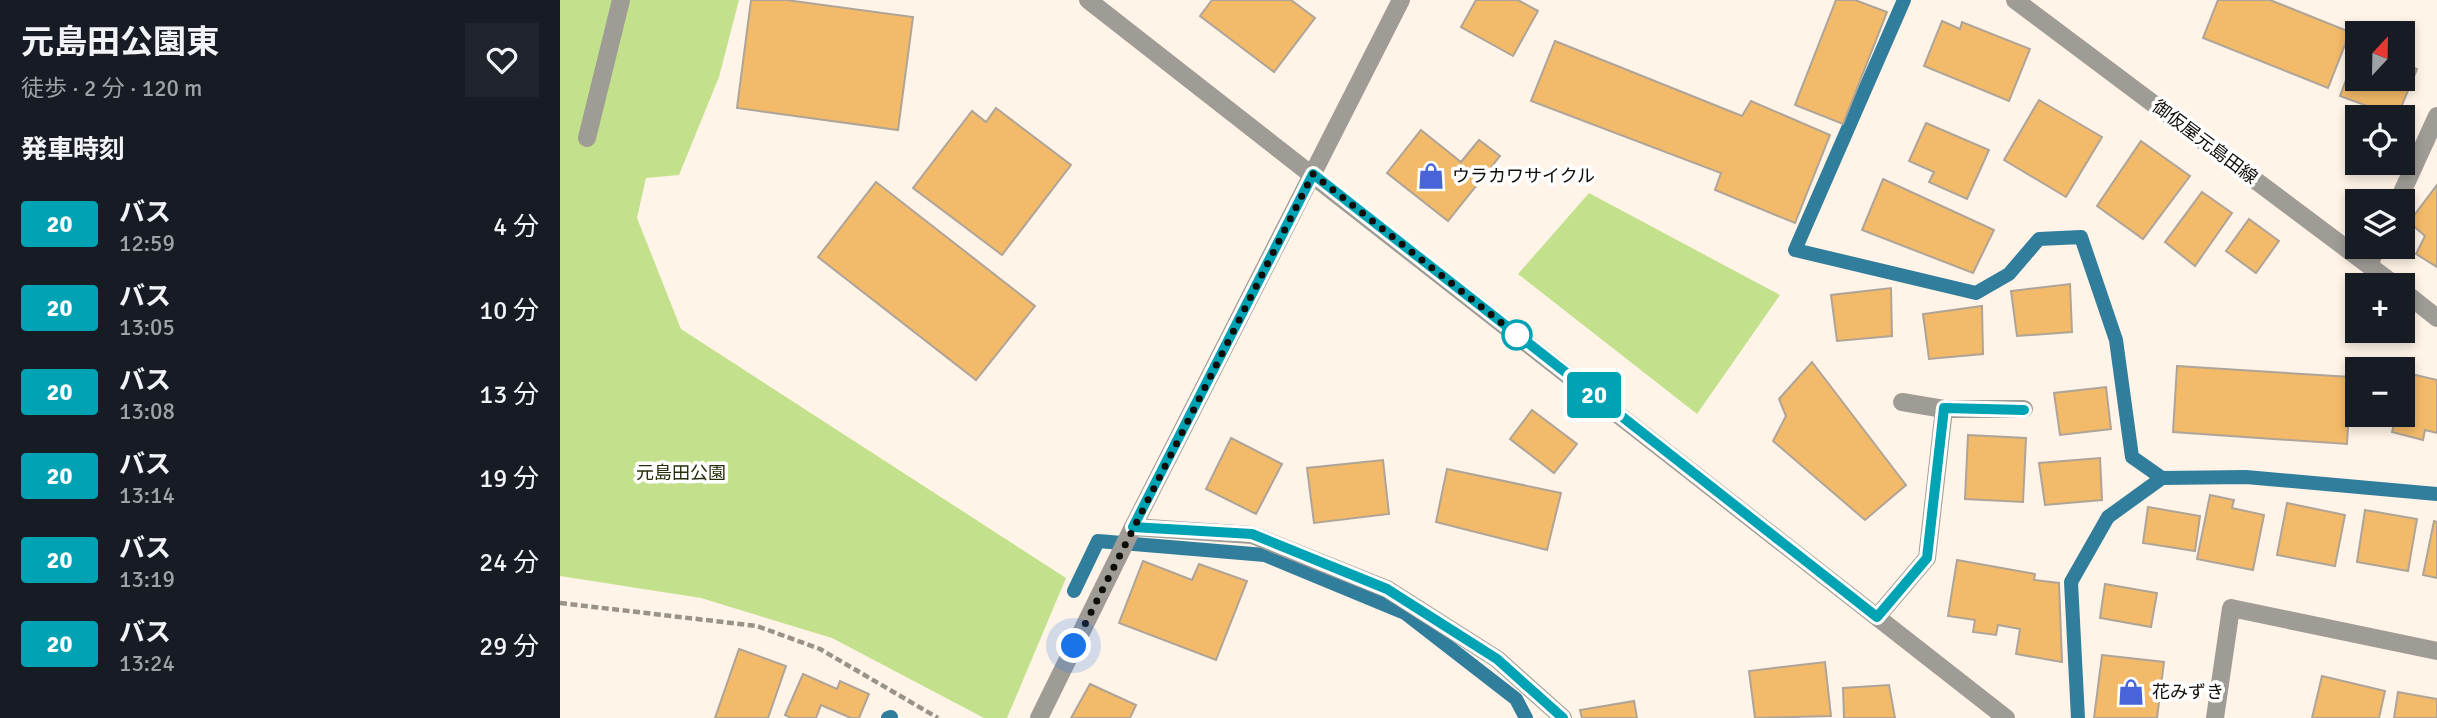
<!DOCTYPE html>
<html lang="ja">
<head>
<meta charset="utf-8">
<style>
  :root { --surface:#171b24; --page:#20242c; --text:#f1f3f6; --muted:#9ea1a6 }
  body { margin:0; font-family:Signika,"Noto Sans JP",sans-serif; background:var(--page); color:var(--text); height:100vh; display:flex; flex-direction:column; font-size:26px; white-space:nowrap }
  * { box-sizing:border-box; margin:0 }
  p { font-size:23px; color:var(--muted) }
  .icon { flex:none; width:38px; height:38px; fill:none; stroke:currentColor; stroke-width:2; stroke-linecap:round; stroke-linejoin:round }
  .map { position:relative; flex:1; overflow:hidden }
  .sheet { display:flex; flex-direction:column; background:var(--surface); width:560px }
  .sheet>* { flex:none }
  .badge { padding:0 14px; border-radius:5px; font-size:24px; line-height:46px }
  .needle { width:46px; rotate:22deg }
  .fabs { position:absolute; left:1785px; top:21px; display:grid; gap:14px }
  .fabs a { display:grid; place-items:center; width:70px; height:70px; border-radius:0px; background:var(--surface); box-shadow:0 4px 10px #0003; font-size:35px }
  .you { position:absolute; width:35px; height:35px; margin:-18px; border:5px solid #fff; border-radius:50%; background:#1a73e8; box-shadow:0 0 0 10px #1a73e833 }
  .map>.badge { position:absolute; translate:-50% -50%; box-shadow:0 0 0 4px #fff }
  h2 { padding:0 21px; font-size:26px; line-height:63px }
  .round { display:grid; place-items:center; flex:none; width:74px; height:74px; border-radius:0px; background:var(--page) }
  .summary { display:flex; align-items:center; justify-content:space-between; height:119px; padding:0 21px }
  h1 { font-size:33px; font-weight:700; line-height:52px }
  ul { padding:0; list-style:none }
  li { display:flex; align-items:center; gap:21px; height:84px; padding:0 21px }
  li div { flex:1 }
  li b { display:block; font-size:26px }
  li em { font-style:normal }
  li .badge { min-width:77px; font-weight:700; text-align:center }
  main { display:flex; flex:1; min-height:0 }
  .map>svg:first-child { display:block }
  .green { fill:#c3e18d }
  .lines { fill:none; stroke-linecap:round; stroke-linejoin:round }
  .stream { stroke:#307d9c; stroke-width:14 }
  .building { fill:#f3ba69; stroke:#aea498; stroke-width:2 }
  .path { stroke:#999288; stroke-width:4.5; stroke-dasharray:7 3.5; stroke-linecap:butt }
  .minor { stroke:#9f9b95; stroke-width:18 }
  .line-casing { stroke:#fff; stroke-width:16 }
  .line { stroke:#00a3b4; stroke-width:10 }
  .walk { stroke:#100d09; stroke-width:7; stroke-dasharray:0 12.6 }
  .stop-dot { fill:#fff; stroke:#00a3b4; stroke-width:3.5 }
  .labels { text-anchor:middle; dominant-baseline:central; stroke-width:7; stroke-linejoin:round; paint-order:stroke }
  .street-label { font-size:18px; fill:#100d09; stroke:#fff }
  .poi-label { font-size:18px; fill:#100d09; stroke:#fff; text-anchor:start }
  .park-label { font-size:18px; fill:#242f0a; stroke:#fff }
</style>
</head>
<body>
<main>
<section class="sheet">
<div class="summary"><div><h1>元島田公園東</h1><p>徒歩 · 2 分 · 120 m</p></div><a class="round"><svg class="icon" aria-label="heart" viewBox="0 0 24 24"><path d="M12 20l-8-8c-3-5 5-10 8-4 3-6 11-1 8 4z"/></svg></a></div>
<h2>発車時刻</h2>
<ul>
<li><span class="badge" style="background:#00a3b4;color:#fff">20</span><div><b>バス</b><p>12:59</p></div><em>4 分</em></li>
<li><span class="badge" style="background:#00a3b4;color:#fff">20</span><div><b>バス</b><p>13:05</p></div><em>10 分</em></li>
<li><span class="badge" style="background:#00a3b4;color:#fff">20</span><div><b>バス</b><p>13:08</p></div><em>13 分</em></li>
<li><span class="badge" style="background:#00a3b4;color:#fff">20</span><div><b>バス</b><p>13:14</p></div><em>19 分</em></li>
<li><span class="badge" style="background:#00a3b4;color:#fff">20</span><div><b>バス</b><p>13:19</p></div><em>24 分</em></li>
<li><span class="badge" style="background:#00a3b4;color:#fff">20</span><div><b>バス</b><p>13:24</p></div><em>29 分</em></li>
</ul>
</section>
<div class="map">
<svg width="1877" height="718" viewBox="0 0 1877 718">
  <rect width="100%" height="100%" fill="#fff4e7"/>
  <g class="green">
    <polygon points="0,0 179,0 159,77 119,175 86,178 77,218 121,329 506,578 447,718 424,718 272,638 141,598 0,576"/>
    <polygon points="1029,193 1220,295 1137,414 958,274"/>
  </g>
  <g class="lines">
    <g class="stream">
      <polyline points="1344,0 1235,250 1416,293 1449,274 1479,239 1521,237 1556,340 1572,457 1602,478"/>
      <polyline points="514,591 538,541 705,555 845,613 956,699 966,718"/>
      <polyline points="328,718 331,717"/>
      <polyline points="1518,718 1511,582 1548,517 1602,478 1686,477 1877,494"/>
    </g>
  </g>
  <g class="building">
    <polygon points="191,0 226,0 353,17 338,130 177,108"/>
    <polygon points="652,0 731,0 755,18 714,72 640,16"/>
    <polygon points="916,0 958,0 978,11 953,56 901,27"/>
    <polygon points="1276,0 1295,0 1327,12 1283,124 1235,105"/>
    <polygon points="1658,0 1710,0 1790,32 1768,88 1643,38"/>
    <polygon points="1382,21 1400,29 1402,22 1470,49 1449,101 1364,66"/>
    <polygon points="995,41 1182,116 1191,101 1270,135 1235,223 1155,190 1161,173 971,101"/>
    <polygon points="1797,51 1797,79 1843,79 1843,63 1857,69 1837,117 1780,96"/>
    <polygon points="1479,100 1542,137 1506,197 1444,160"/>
    <polygon points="436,108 511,165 442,255 353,188 412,111 426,122"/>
    <polygon points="1366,123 1429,150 1407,199 1369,182 1374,172 1349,161"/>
    <polygon points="861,130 901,162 919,140 940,156 888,221 827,173"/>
    <polygon points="1581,141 1630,176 1583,239 1537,206"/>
    <polygon points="1323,179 1434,230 1413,273 1302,230"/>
    <polygon points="316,182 475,306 416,380 258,257"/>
    <polygon points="1877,185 1877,267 1856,254 1865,236 1849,222"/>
    <polygon points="1642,192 1672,213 1635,266 1605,242"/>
    <polygon points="1689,219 1719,241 1696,273 1666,251"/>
    <polygon points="1510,284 1512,332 1457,336 1451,291"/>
    <polygon points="1331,288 1332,336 1277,341 1271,295"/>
    <polygon points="1422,306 1423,354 1369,359 1363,314"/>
    <polygon points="1252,362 1346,485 1305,520 1213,441 1226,416 1219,399"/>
    <polygon points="1617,366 1791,377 1787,444 1613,432"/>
    <polygon points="1847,373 1877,380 1877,433 1865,430 1863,440 1832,432 1836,415 1843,415 1843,389"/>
    <polygon points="1546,387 1551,429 1500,435 1494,393"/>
    <polygon points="972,410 1017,444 994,473 950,439"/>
    <polygon points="1408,435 1466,438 1463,502 1405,499"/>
    <polygon points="671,438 722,464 696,514 646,489"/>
    <polygon points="1540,458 1542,500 1485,505 1479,463"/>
    <polygon points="823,460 829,514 754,523 747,468"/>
    <polygon points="887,469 1001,493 987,550 876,522"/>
    <polygon points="1650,495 1674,500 1672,508 1704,515 1693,570 1637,559"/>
    <polygon points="1727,503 1785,515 1775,566 1717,555"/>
    <polygon points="1588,507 1640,516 1635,551 1583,543"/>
    <polygon points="1805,510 1857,519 1848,571 1797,562"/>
    <polygon points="1874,521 1877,522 1877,578 1863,575"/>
    <polygon points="1397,560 1475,574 1474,580 1499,583 1502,662 1456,654 1460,629 1438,625 1436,635 1413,632 1415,620 1388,616"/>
    <polygon points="583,561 632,580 639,564 687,581 656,660 559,623"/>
    <polygon points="1545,584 1597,593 1591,627 1540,618"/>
    <polygon points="179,649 226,666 208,718 155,718"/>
    <polygon points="1542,655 1604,662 1597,718 1534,718"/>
    <polygon points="1265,662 1271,716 1195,718 1189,671"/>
    <polygon points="243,674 277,689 280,681 309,694 299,718 291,718 261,705 256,718 231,718 225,715"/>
    <polygon points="1762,676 1825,691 1819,718 1752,718"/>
    <polygon points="530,684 576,705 570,718 511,718"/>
    <polygon points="1329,685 1335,718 1284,718 1283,688"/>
    <polygon points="1838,692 1877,699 1877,718 1834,718"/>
    <polygon points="1074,701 1077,718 1022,718 1020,710"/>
  </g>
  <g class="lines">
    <polyline class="path" points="0,603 197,626 260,649 378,718"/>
    <g class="minor">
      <polyline points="528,0 1446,718"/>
      <polyline points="1455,0 1835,285"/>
      <polyline points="27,138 61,0"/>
      <polyline points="1838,201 1877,116"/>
      <polyline points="1809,265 1817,247"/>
      <polyline points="1843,291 1877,318"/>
      <polyline points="1342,402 1384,409 1464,409"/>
      <polyline points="573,527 692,535 827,589 937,659 1003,718"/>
      <polyline points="1317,617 1367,558 1384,409"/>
      <polyline points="479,718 573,527 841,0"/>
      <polyline points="1655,718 1671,608 1877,651"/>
    </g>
  </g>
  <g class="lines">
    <defs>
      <polyline id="line" points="1003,718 937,659 827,589 692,534 573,527 753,174 1317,617 1367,558 1384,408 1464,410"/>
    </defs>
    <use href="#line" class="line-casing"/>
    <use href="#line" class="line"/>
    <polyline class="walk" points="514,646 753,174 957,335"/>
  </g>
  <defs>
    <symbol id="shop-bare" viewBox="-9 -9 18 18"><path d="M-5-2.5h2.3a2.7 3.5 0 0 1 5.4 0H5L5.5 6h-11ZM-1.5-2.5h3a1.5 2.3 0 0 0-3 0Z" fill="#4765d9" stroke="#fff" stroke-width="2.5" paint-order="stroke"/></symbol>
  </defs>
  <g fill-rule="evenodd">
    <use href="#shop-bare" x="852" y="157" width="38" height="38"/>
    <use href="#shop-bare" x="1552" y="673" width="38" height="38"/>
  </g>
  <circle class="stop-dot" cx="957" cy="335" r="14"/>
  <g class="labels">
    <g class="street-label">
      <text transform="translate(1645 142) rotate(37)">御仮屋元島田線</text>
    </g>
    <g class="poi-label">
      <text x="892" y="176">ウラカワサイクル</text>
      <text x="1592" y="692">花みずき</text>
    </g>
    <g class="park-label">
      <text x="121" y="473">元島田公園</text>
    </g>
  </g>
</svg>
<div class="fabs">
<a><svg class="needle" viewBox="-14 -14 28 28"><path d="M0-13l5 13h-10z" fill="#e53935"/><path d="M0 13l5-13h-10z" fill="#9ea1a6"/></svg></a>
<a><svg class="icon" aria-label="locate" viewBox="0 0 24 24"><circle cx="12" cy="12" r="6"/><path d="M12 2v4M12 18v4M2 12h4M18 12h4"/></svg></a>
<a><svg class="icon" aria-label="layers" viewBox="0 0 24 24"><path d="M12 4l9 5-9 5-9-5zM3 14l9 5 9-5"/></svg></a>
<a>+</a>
<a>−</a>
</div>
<div class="you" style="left:514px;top:646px"></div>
<b class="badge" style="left:1034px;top:395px;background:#00a3b4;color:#fff">20</b>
</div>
</main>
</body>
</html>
